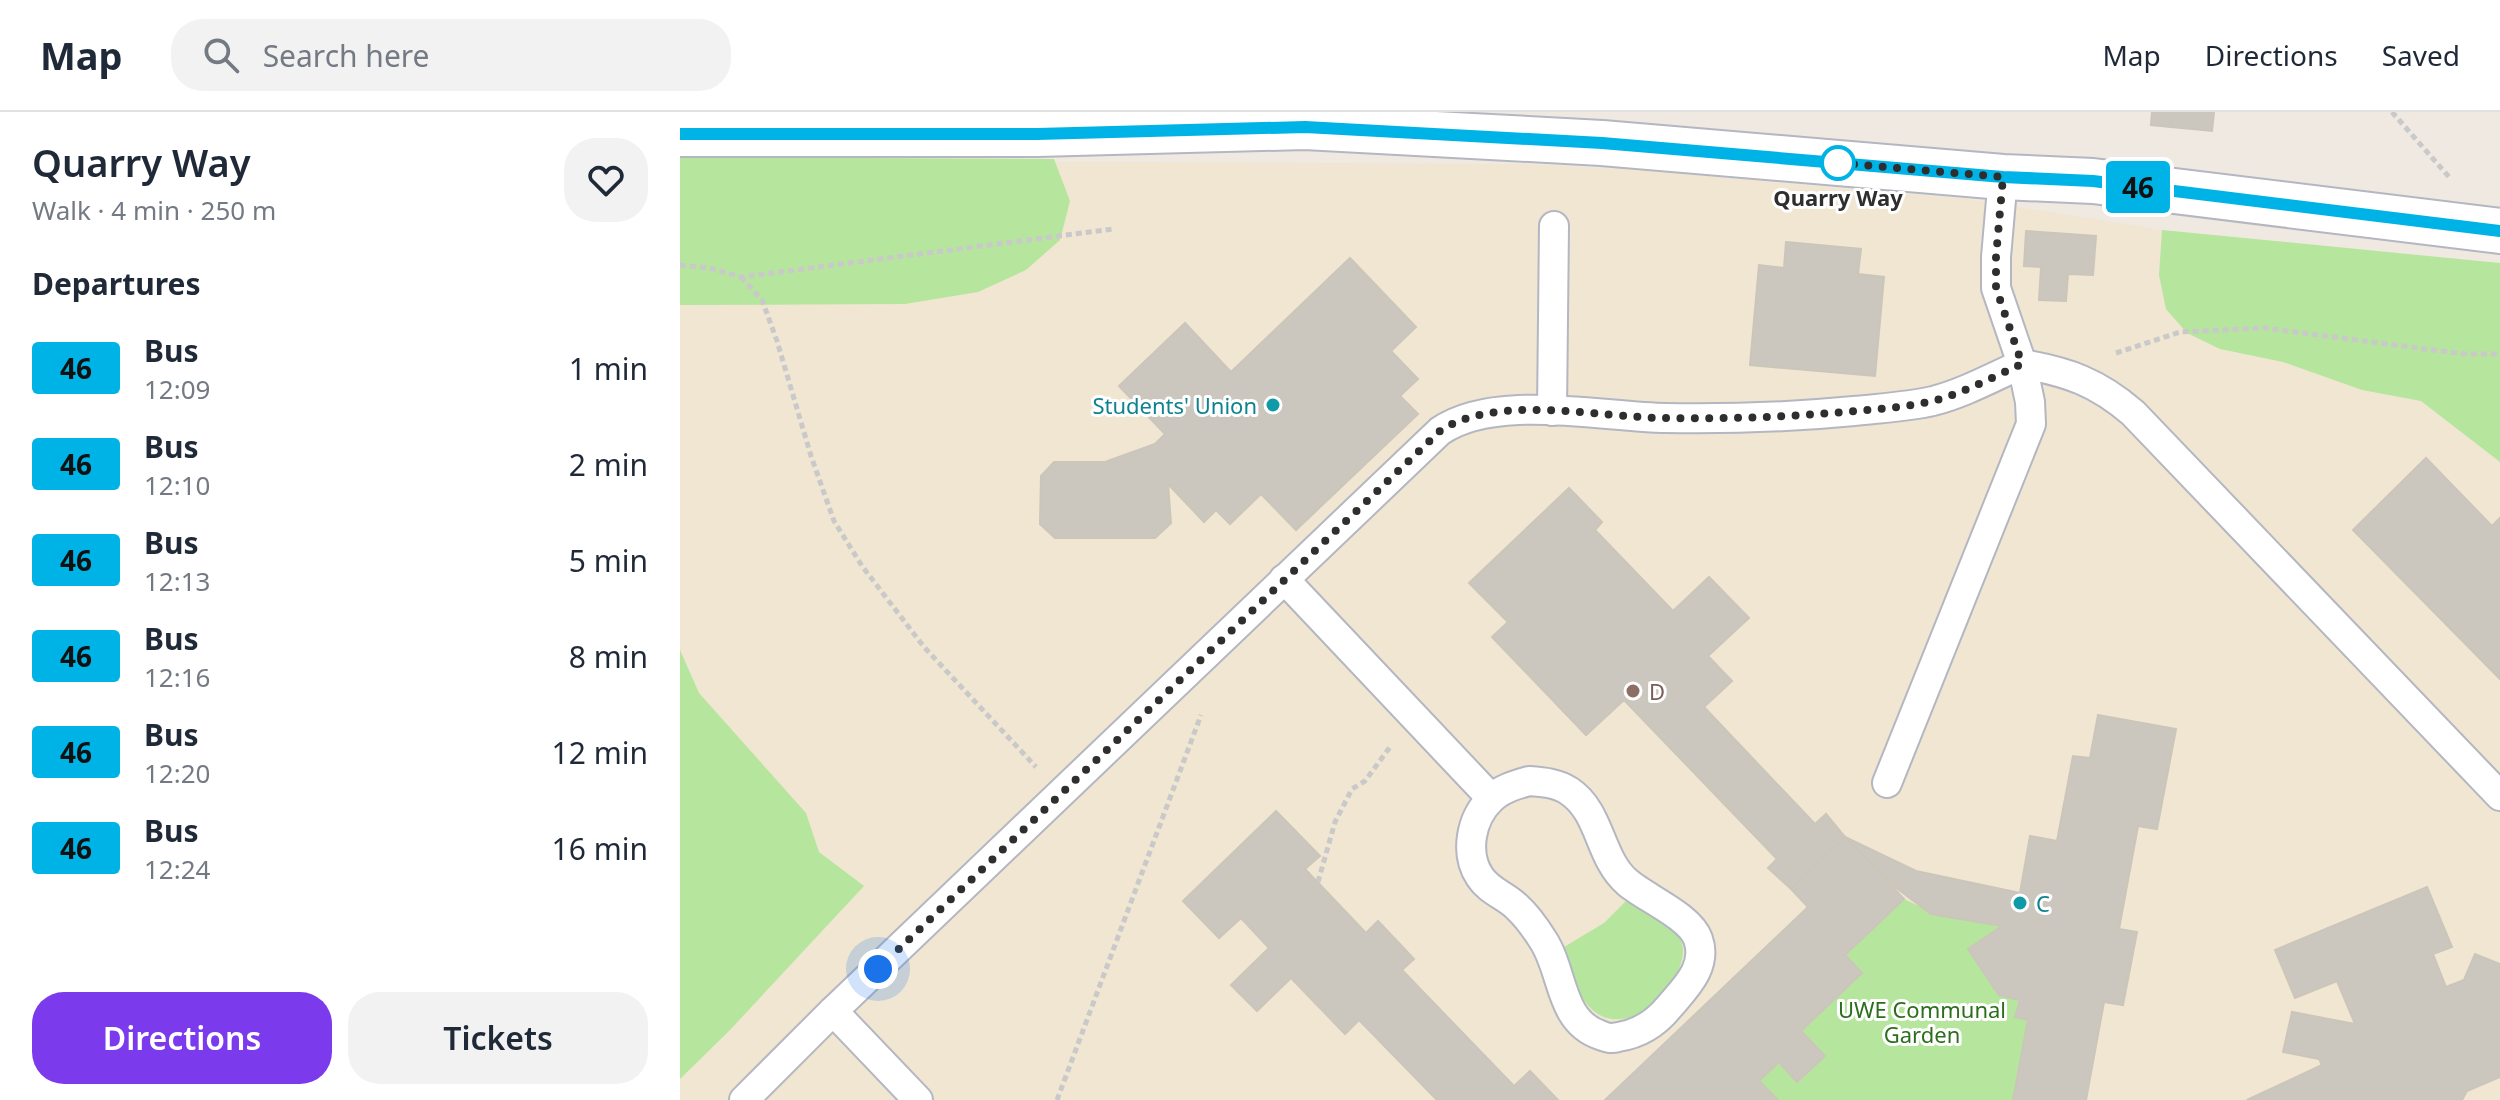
<!DOCTYPE html>
<html lang="en">
<head>
<meta charset="utf-8">
<style>
  :root { --surface:#fff; --page:#f2f2f3; --text:#1f2937; --muted:#747a83; --line:#e0e1e3; --accent:#7c3aed }
  body { margin:0; font-family:"Noto Sans",sans-serif; background:var(--page); color:var(--text); height:100vh; display:flex; flex-direction:column; font-size:30px; white-space:nowrap }
  * { box-sizing:border-box; margin:0 }
  p { font-size:26px; color:var(--muted) }
  .icon { flex:none; width:44px; height:44px; fill:none; stroke:currentColor; stroke-width:2; stroke-linecap:round; stroke-linejoin:round }
  .map { position:relative; flex:1; overflow:hidden }
  .panel { display:flex; flex-direction:column; background:var(--surface); width:680px }
  .panel>* { flex:none }
  .badge { padding:0 16px; border-radius:6px; font-size:28px; line-height:52px }
  .you { position:absolute; width:40px; height:40px; margin:-20px; border:6px solid #fff; border-radius:50%; background:#1a73e8; box-shadow:0 0 0 12px #1a73e833 }
  .map>.badge { position:absolute; translate:-50% -50%; box-shadow:0 0 0 4px #fff }
  h2 { padding:0 32px; font-size:30px; line-height:72px }
  .round { display:grid; place-items:center; flex:none; width:84px; height:84px; border-radius:32px; background:var(--page) }
  .summary { display:flex; align-items:center; justify-content:space-between; height:136px; padding:0 32px }
  h1 { font-size:38px; font-weight:600; line-height:60px }
  .button { display:flex; gap:16px; margin-top:auto; padding:16px 32px }
  .button a { flex:1; height:92px; border-radius:32px; background:var(--accent); color:#fff; font-size:32px; font-weight:600; line-height:92px; text-align:center }
  .button a+a { background:var(--page); color:var(--text) }
  ul { padding:0; list-style:none }
  li { display:flex; align-items:center; gap:24px; height:96px; padding:0 32px }
  li div { flex:1 }
  li b { display:block; font-size:30px }
  li em { font-style:normal }
  li .badge { min-width:88px; font-weight:700; text-align:center }
  header { display:flex; align-items:center; gap:48px; box-sizing:border-box; height:112px; padding:0 40px; background:var(--surface); border-bottom:2px solid var(--line) }
  header strong { font-size:38px }
  nav { display:flex; gap:44px; margin-inline-start:auto; font-size:28px }
  .search { width:560px; height:72px; background:var(--page); display:flex; align-items:center; gap:20px; box-sizing:border-box; padding:0 28px; border-radius:32px; color:var(--muted); font-size:30px }
  main { display:flex; flex:1; min-height:0 }
  .map>svg:first-child { display:block }
  .education { fill:#f0e6d1 }
  .green { fill:#b6e59e }
  .building { fill:#cbc7bf; stroke:#cbc5ba; stroke-width:2 }
  .lines { fill:none; stroke-linecap:round; stroke-linejoin:round }
  .service-casing { stroke:#b4b7c1; stroke-width:32 }
  .minor-casing { stroke:#b4b7c1; stroke-width:48 }
  .path { stroke:#c9c9c9; stroke-width:5; stroke-dasharray:6 4; stroke-linecap:butt }
  .service { stroke:#fff; stroke-width:28 }
  .minor { stroke:#fff; stroke-width:44 }
  .line-casing { stroke:#fff; stroke-width:18 }
  .line { stroke:#00b3e6; stroke-width:12 }
  .walk { stroke:#2e2e2e; stroke-width:8; stroke-dasharray:0 14.4 }
  .stop-dot { fill:#fff; stroke:#00b3e6; stroke-width:4 }
  .culture-dot { fill:#0f9aa8; stroke:#fff; stroke-width:3 }
  .education-dot { fill:#8d6e63; stroke:#fff; stroke-width:3 }
  .labels { text-anchor:middle; dominant-baseline:central; stroke-width:6; stroke-linejoin:round; paint-order:stroke }
  .stop-label { font-size:22px; font-weight:bold; fill:#2e2e2e; stroke:#fff }
  .culture-label { font-size:22px; fill:#0d838f; stroke:#fff; text-anchor:end }
  .education-label { font-size:22px; fill:#785e54; stroke:#fff; text-anchor:start }
  .park-label { font-size:22px; fill:#2c6e1b; stroke:#fff }
</style>
</head>
<body>
<header>
<strong>Map</strong>
<div class="search"><svg class="icon" aria-label="search" viewBox="0 0 24 24"><circle cx="10" cy="10" r="6"/><path d="M15 15l6 6"/></svg>Search here</div>
<nav><a>Map</a><a>Directions</a><a>Saved</a></nav>
</header>
<main>
<section class="panel">
<div class="summary"><div><h1>Quarry Way</h1><p>Walk · 4 min · 250 m</p></div><a class="round"><svg class="icon" aria-label="heart" viewBox="0 0 24 24"><path d="M12 20l-8-8c-3-5 5-10 8-4 3-6 11-1 8 4z"/></svg></a></div>
<h2>Departures</h2>
<ul>
<li><span class="badge" style="background:#00b3e6;color:#111">46</span><div><b>Bus</b><p>12:09</p></div><em>1 min</em></li>
<li><span class="badge" style="background:#00b3e6;color:#111">46</span><div><b>Bus</b><p>12:10</p></div><em>2 min</em></li>
<li><span class="badge" style="background:#00b3e6;color:#111">46</span><div><b>Bus</b><p>12:13</p></div><em>5 min</em></li>
<li><span class="badge" style="background:#00b3e6;color:#111">46</span><div><b>Bus</b><p>12:16</p></div><em>8 min</em></li>
<li><span class="badge" style="background:#00b3e6;color:#111">46</span><div><b>Bus</b><p>12:20</p></div><em>12 min</em></li>
<li><span class="badge" style="background:#00b3e6;color:#111">46</span><div><b>Bus</b><p>12:24</p></div><em>16 min</em></li>
</ul>
<div class="button"><a>Directions</a><a>Tickets</a></div>
</section>
<div class="map">
<svg width="1820" height="988" viewBox="0 0 1820 988">
  <rect width="100%" height="100%" fill="#efe9e1"/>
  <polygon class="education" points="0,48 842,52 944,57 1287,87 1482,118 1479,163 1540,237 1603,250 1682,278 1741,289 1820,350 1820,988 0,988"/>
  <g class="green">
    <polygon points="0,45 374,47 390,89 380,128 346,158 298,180 225,192 0,193"/>
    <polygon points="1482,118 1820,151 1820,350 1741,289 1682,278 1603,250 1540,237 1507,221 1486,197 1479,163"/>
    <polygon points="0,538 19,581 126,701 139,740 184,774 50,918 0,967"/>
    <path d="M950,785C966,797 993,811 1001,829C1016,861 943,946 903,887C893,873 889,851 884,835L924,811Z"/>
    <polygon points="1224,787 1258,803 1322,814 1288,837 1319,883 1340,888 1348,908 1333,988 1098,988 1079,969 1099,950 1118,970 1144,944 1121,919 1181,861 1165,843"/>
  </g>
  <g class="building">
    <polygon points="1472,0 1534,0 1532,19 1471,13"/>
    <polygon points="1346,119 1416,124 1413,163 1388,162 1386,189 1359,188 1361,155 1344,154"/>
    <polygon points="1106,130 1181,137 1178,162 1204,165 1195,264 1070,253 1079,153 1104,156"/>
    <polygon points="670,146 736,215 711,239 738,267 720,284 738,302 616,418 581,382 550,412 536,398 524,410 488,372 491,411 475,426 375,426 360,412 361,364 374,350 425,350 475,332 485,322 439,274 505,211 551,260"/>
    <polygon points="1746,346 1812,414 1820,406 1820,567 1673,418"/>
    <polygon points="889,376 922,410 915,418 993,499 1029,465 1069,506 1028,544 1052,569 1024,595 1135,712 1146,702 1165,725 1111,777 1088,756 1097,747 944,588 906,623 812,525 828,510 789,471"/>
    <polygon points="1418,603 1496,617 1477,717 1458,714 1439,817 1457,820 1443,893 1424,890 1406,988 1333,988 1348,908 1335,905 1340,888 1319,883 1288,837 1322,814 1251,802 1215,775 1165,725 1236,759 1340,781 1350,724 1377,729 1393,644 1410,646"/>
    <polygon points="596,699 640,744 625,757 686,821 698,809 734,847 722,858 834,974 850,959 878,988 757,988 679,908 665,922 611,866 577,899 551,873 589,836 561,806 539,826 503,789"/>
    <polygon points="1165,725 1224,787 1165,843 1182,861 1121,919 1145,944 1117,970 1099,950 1079,969 1098,988 925,988 1128,795 1111,777"/>
    <polygon points="1747,775 1772,835 1753,842 1766,875 1784,868 1795,842 1820,852 1820,965 1787,979 1782,988 1567,988 1642,953 1639,947 1603,940 1612,900 1675,912 1657,869 1615,886 1595,838"/>
  </g>
  <g class="lines">
    <defs>
      <g id="service">
        <path d="M1323,65L1316,145V176L1342,252C1388,260 1417,270 1453,301L1820,684"/>
        <polyline points="872,299 874,114"/>
        <polyline points="604,467 811,686"/>
        <path d="M849,669C863,670 877,671 889,679C921,700 919,746 947,770C965,786 1010,804 1018,827C1028,855 1005,876 989,895C976,911 958,922 938,925C931,927 927,926 920,923C879,909 884,860 863,828C856,817 847,804 837,795C825,783 810,780 800,765C784,741 791,706 811,687C821,677 835,673 849,669Z"/>
        <polyline points="153,899 238,988"/>
        <path d="M64,988L153,899L760,319C815,281 921,305 986,306C1049,307 1112,305 1174,299C1201,296 1227,295 1253,289C1284,281 1313,265 1342,252L1350,290L1351,312L1207,671"/>
      </g>
      <polyline id="minor" points="0,22 357,22 625,15 922,31 1323,65 1413,69 1820,119"/>
    </defs>
    <use href="#service" class="service-casing"/>
    <use href="#minor" class="minor-casing"/>
    <g class="path">
      <polyline points="1712,0 1770,66"/>
      <polyline points="0,153 29,156 61,165 433,117"/>
      <polyline points="61,165 82,188 97,229 131,344 154,409 182,454 244,535 356,655"/>
      <polyline points="1436,241 1500,220 1585,216 1784,242 1820,242"/>
      <polyline points="638,770 655,710 672,677 685,669 710,635"/>
      <polyline points="377,988 521,603"/>
    </g>
    <use href="#service" class="service"/>
    <use href="#minor" class="minor"/>
  </g>
  <g class="lines">
    <defs>
      <polyline id="line" points="0,22 357,22 625,15 922,31 1323,65 1413,69 1820,119"/>
    </defs>
    <use href="#line" class="line-casing"/>
    <use href="#line" class="line"/>
    <path class="walk" d="M198,857L760,319C817,281 920,306 986,306C1049,307 1112,305 1175,299C1201,297 1227,295 1253,289C1284,281 1313,265 1342,252L1316,176V145L1323,65L1158,51"/>
  </g>
  <circle class="stop-dot" cx="1158" cy="51" r="16"/>
  <g class="culture-dot">
    <circle cx="593" cy="293" r="8"/>
    <circle cx="1340" cy="791" r="8"/>
  </g>
  <circle class="education-dot" cx="953" cy="579" r="8"/>
  <g class="labels">
    <g class="stop-label">
      <text x="1158" y="85">Quarry Way</text>
    </g>
    <g class="culture-label">
      <text x="577" y="293">Students' Union</text>
      <text x="1356" y="791" text-anchor="start">C</text>
    </g>
    <g class="education-label">
      <text x="969" y="579">D</text>
    </g>
    <g class="park-label">
      <text x="1242" y="897">UWE Communal<tspan x="1242" dy="25">Garden</tspan></text>
    </g>
  </g>
</svg>
<div class="you" style="left:198px;top:857px"></div>
<b class="badge" style="left:1458px;top:75px;background:#00b3e6;color:#111">46</b>
</div>
</main>
</body>
</html>
